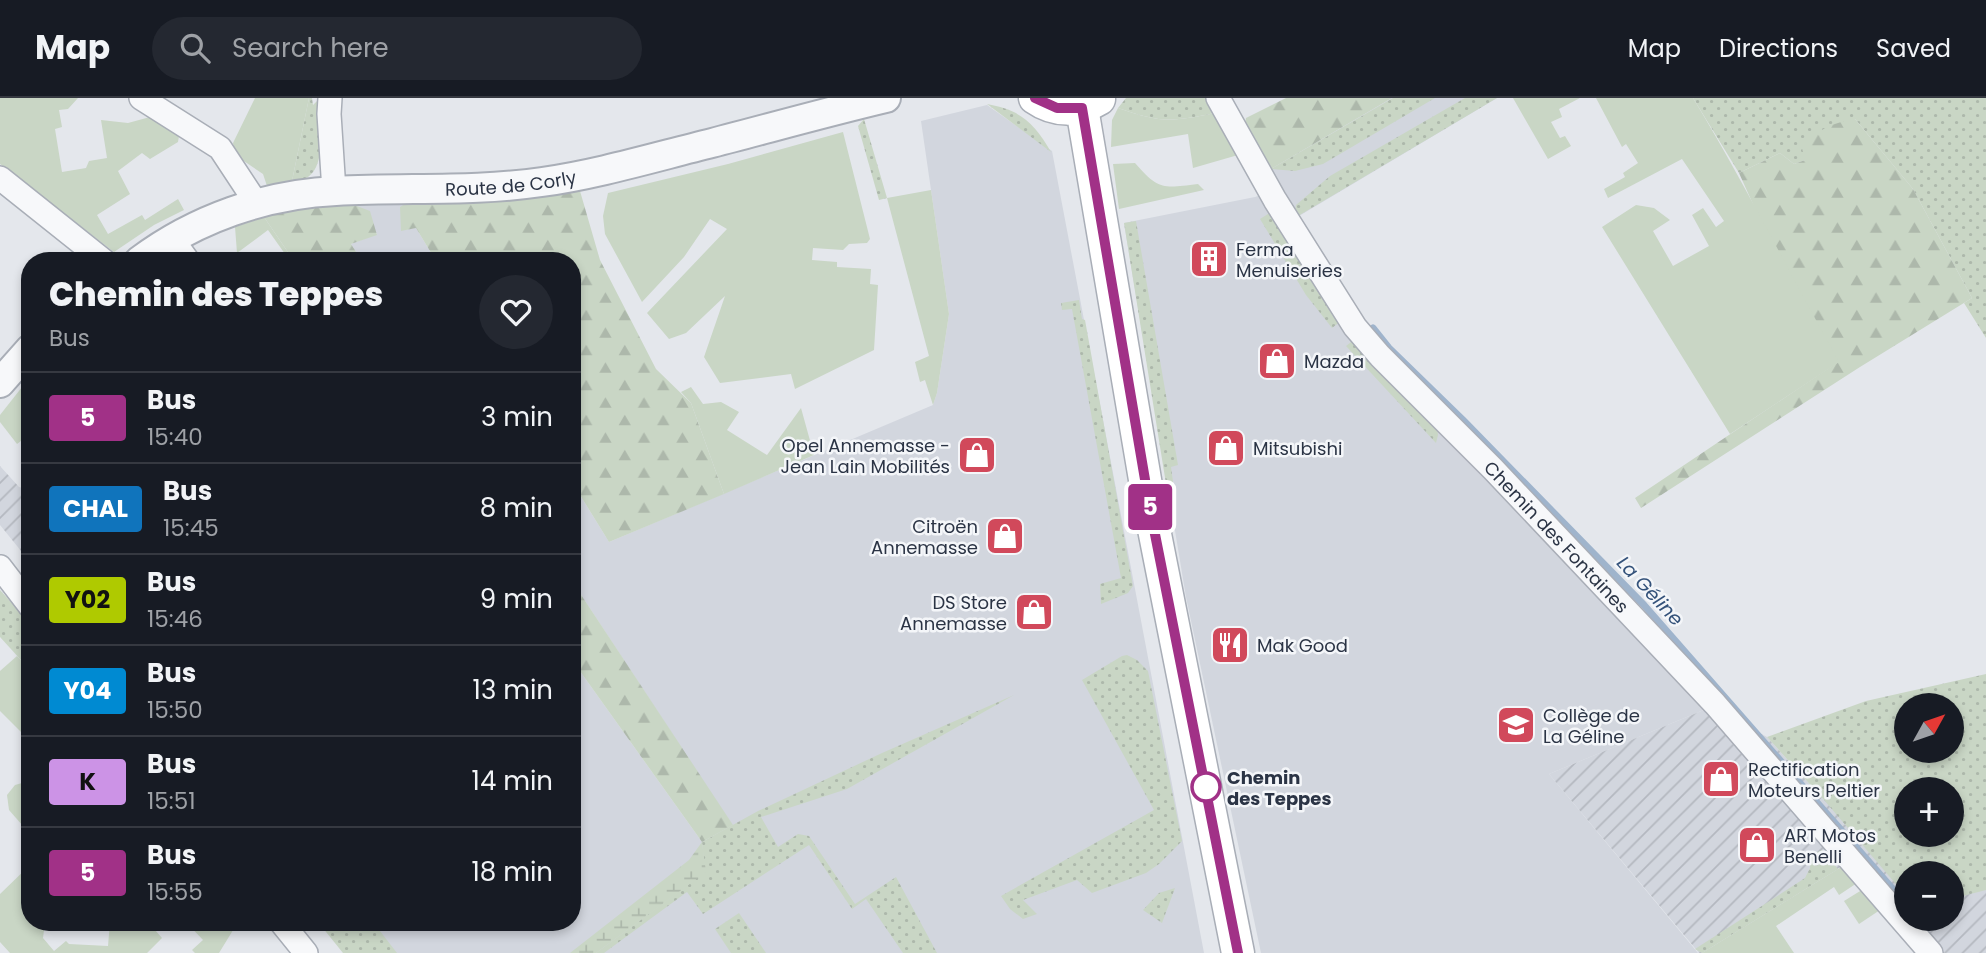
<!DOCTYPE html>
<html lang="en">
<head>
<meta charset="utf-8">
<style>
  :root { --surface:#171b24; --page:#242831; --text:#f1f3f6; --muted:#9ea1a6; --line:#363941 }
  body { margin:0; font-family:Poppins,sans-serif; background:var(--page); color:var(--text); height:100vh; display:flex; flex-direction:column; font-size:26px; white-space:nowrap }
  * { box-sizing:border-box; margin:0 }
  p { font-size:23px; color:var(--muted) }
  .icon { flex:none; width:38px; height:38px; fill:none; stroke:currentColor; stroke-width:2; stroke-linecap:round; stroke-linejoin:round }
  .map { position:relative; flex:1; overflow:hidden }
  .panel { position:absolute; left:21px; top:154px; width:560px; height:679px; display:flex; flex-direction:column; background:var(--surface); border-radius:28px; box-shadow:0 4px 10px #0003 }
  .panel>* { flex:none }
  .badge { padding:0 14px; border-radius:5px; font-size:24px; line-height:46px }
  .needle { width:46px; rotate:50deg }
  .fabs { position:absolute; left:1894px; top:595px; display:grid; gap:14px }
  .fabs a { display:grid; place-items:center; width:70px; height:70px; border-radius:50%; background:var(--surface); box-shadow:0 4px 10px #0003; font-size:35px }
  .map>.badge { position:absolute; translate:-50% -50%; box-shadow:0 0 0 4px #fff }
  .round { display:grid; place-items:center; flex:none; width:74px; height:74px; border-radius:37px; background:var(--page) }
  .head { display:flex; align-items:center; justify-content:space-between; height:119px; padding:0 28px }
  h1 { font-size:33px; font-weight:800; line-height:52px }
  ul { padding:0; list-style:none }
  li { display:flex; align-items:center; gap:21px; height:91px; padding:0 28px; border-top:2px solid var(--line) }
  li div { flex:1 }
  li b { display:block; font-size:26px }
  li em { font-style:normal }
  li .badge { min-width:77px; font-weight:700; text-align:center }
  header { display:flex; align-items:center; gap:42px; box-sizing:border-box; height:98px; padding:0 35px; background:var(--surface); border-bottom:2px solid var(--line) }
  header strong { font-size:33px }
  nav { display:flex; gap:38px; margin-inline-start:auto; font-size:24px }
  .search { width:490px; height:63px; background:var(--page); display:flex; align-items:center; gap:18px; box-sizing:border-box; padding:0 24px; border-radius:38px; color:var(--muted); font-size:26px }
  .map>svg:first-child { display:block }
  .built { fill:#d2d6de }
  .industrial { fill:url(#industrial-furrows); fill-rule:evenodd }
  .grass { fill:url(#grass-dots); fill-rule:evenodd }
  .forest { fill:url(#forest-firs) }
  .wetland { fill:url(#wetland-marsh) }
  .garden { fill:#c9d6c5 }
  .lines { fill:none; stroke-linecap:round; stroke-linejoin:round }
  .stream { stroke:#9fb4cc; stroke-width:7 }
  .minor-casing { stroke:#a9aeb7; stroke-width:26 }
  .tertiary-casing { stroke:#a9aeb7; stroke-width:32 }
  .secondary-casing { stroke:#a9aeb7; stroke-width:35 }
  .minor { stroke:#f7f8fa; stroke-width:23 }
  .tertiary { stroke:#f7f8fa; stroke-width:28 }
  .secondary { stroke:#fff; stroke-width:32 }
  .line-casing { stroke:#fff; stroke-width:16 }
  .line { stroke:#a13187; stroke-width:10 }
  .stop-dot { fill:#fff; stroke:#a13187; stroke-width:3.5 }
  .labels { text-anchor:middle; dominant-baseline:central; stroke-width:5; stroke-linejoin:round; paint-order:stroke }
  .street-label { font-size:18px; fill:#2b3445; stroke:#f4f6f9 }
  .poi-label { font-size:18px; fill:#2b3445; stroke:#f4f6f9; text-anchor:start }
  .stop-label { font-size:18px; font-weight:bold; fill:#2b3445; stroke:#f4f6f9; text-anchor:start }
  .water-label { font-size:19px; font-style:italic; fill:#34527a; stroke:#f4f6f9 }
</style>
</head>
<body>
<header>
<strong>Map</strong>
<div class="search"><svg class="icon" aria-label="search" viewBox="0 0 24 24"><circle cx="10" cy="10" r="6"/><path d="M15 15l6 6"/></svg>Search here</div>
<nav><a>Map</a><a>Directions</a><a>Saved</a></nav>
</header>
<div class="map">
<svg width="1986" height="855" viewBox="0 0 1986 855">
  <defs>
    <pattern id="industrial-furrows" width="10" height="10" patternUnits="userSpaceOnUse" patternTransform="scale(1.75)"><rect width="10" height="10" fill="#d2d6de"/><path d="M-1 1l2-2M0 10L10 0M9 11l2-2" fill="none" stroke="#b4b8c0"/></pattern>
    <pattern id="grass-dots" width="8" height="8" patternUnits="userSpaceOnUse" patternTransform="scale(1.75)"><rect width="8" height="8" fill="#c9d6c5"/><path d="M2 2h.1M6 6h.1" fill="none" stroke="#adb8ab" stroke-width="1.8" stroke-linecap="round"/></pattern>
    <pattern id="forest-firs" width="22" height="20" patternUnits="userSpaceOnUse" patternTransform="scale(1.75)"><rect width="22" height="20" fill="#c9d6c5"/><path d="M5 1l3.5 6h-7zM16 11l3.5 6h-7z" fill="#adb8ab"/></pattern>
    <pattern id="wetland-marsh" width="20" height="14" patternUnits="userSpaceOnUse" patternTransform="scale(1.75)"><rect width="20" height="14" fill="#c9d6c5"/><path d="M1 5h8M5 5V1M11 12h8M15 12V8" fill="none" stroke="#adb8ab"/></pattern>
  </defs>
  <rect width="100%" height="100%" fill="#e4e7ec"/>
  <g class="built">
    <polygon points="1392,0 1497,0 1299,118 1355,241 1711,609 1549,676 1698,855 1261,855 1186,499 1124,125 1255,99 1269,94 1266,86 1271,71"/>
    <polygon points="987,7 1052,53 1204,855 346,855 321,824 572,824 572,562 702,744 732,727 572,483 572,384 609,444 933,307 937,295 949,216 921,23"/>
    <polygon points="408,104 402,132 416,130 436,163 362,163 351,146 377,136 350,105"/>
  </g>
  <g class="industrial">
    <polygon points="0,368 19,389 30,392 30,464 0,427"/>
    <path d="M1711,609L1767,639L1824,702L1906,737L1986,735V855H1931L1852,762L1702,855H1699L1549,676ZM1906,775H1951V821H1906Z"/>
  </g>
  <g class="grass">
    <path d="M309,0H312L313,7L320,0C320,20 327,67 308,79C303,82 297,82 292,83Z"/>
    <path d="M1126,0H1206L1215,15C1171,24 1161,25 1118,10Z"/>
    <polygon points="1393,0 1435,0 1323,66 1295,73 1271,71"/>
    <polygon points="1465,0 1497,0 1298,118 1295,113 1296,107 1330,78"/>
    <polygon points="1693,0 1986,0 1986,240 1964,205 1972,200 1913,91 1855,21 1805,62 1794,66 1780,55 1739,75"/>
    <path d="M987,6C1021,12 1034,25 1051,54Z"/>
    <polygon points="864,21 887,100 879,102 858,28"/>
    <polygon points="1271,114 1341,223 1332,230 1306,197 1260,121"/>
    <polygon points="1136,123 1178,367 1171,369 1174,391 1167,392 1124,125"/>
    <polygon points="1079,202 1082,221 1085,222 1133,488 1128,495 1101,506 1100,486 1121,480 1072,211 1062,212 1061,205"/>
    <polygon points="1355,241 1437,330 1438,337 1436,345 1346,248"/>
    <polygon points="0,492 30,525 30,572 0,539"/>
    <polygon points="1127,557 1137,562 1148,573 1182,743 1159,766 1146,775 1092,795 1077,782 1023,802 1037,816 1023,821 1010,811 1001,798 1154,712 1082,582 1122,558"/>
    <path d="M1986,576V792L1951,801V775H1906V798L1824,702L1767,639L1866,603ZM1906,607H1951V653H1906ZM1906,691H1951V737H1906Z"/>
    <polygon points="1014,597 847,691 761,719 778,749 798,736 809,738 855,806 896,779 937,855 903,855 866,801 852,811 809,747 703,816 687,794 604,855 596,855 705,774 702,744 758,713 882,655"/>
    <polygon points="1822,752 1838,771 1702,855 1695,851 1805,780 1810,770 1809,758"/>
    <polygon points="1175,790 1162,825 1143,812 1159,795"/>
    <polygon points="739,815 766,855 731,855 715,831"/>
    <polygon points="318,824 373,824 397,855 343,855"/>
  </g>
  <g class="forest">
    <polygon points="1286,0 1392,0 1271,71 1245,26 1246,20"/>
    <path d="M1855,21L1913,91L1972,200L1860,269L1641,410L1635,400L1838,264L1761,124L1739,75L1780,55L1794,66L1805,62L1802,50C1811,34 1837,23 1855,21Z"/>
    <polygon points="580,93 600,162 656,271 691,305 724,396 609,444 572,384 572,163 436,163 416,130 401,133 400,109 408,104 475,102"/>
    <polygon points="349,105 370,113 377,137 351,146 362,163 294,163 264,119 307,109"/>
    <polygon points="572,483 733,727 702,744 572,562"/>
  </g>
  <polygon class="wetland" points="702,744 706,774 596,855 570,855 689,762"/>
  <g class="garden">
    <polygon points="0,0 78,0 68,11 59,12 62,29 55,31 62,74 86,70 89,63 107,60 101,22 128,25 150,19 179,38 178,44 150,61 142,55 118,73 130,96 97,117 108,136 142,117 145,122 178,101 184,112 154,127 114,154 0,66"/>
    <polygon points="255,0 309,0 292,83 270,89 267,88 263,76 235,57 233,45"/>
    <polygon points="1513,0 1580,0 1559,11 1562,19 1551,24 1560,40 1565,38 1571,48 1548,61"/>
    <path d="M1596,0H1693C1745,86 1790,176 1839,264L1730,336L1602,129L1636,107L1654,110L1670,122L1653,133L1673,168L1709,148L1692,117L1703,110L1716,129L1724,123L1682,61L1608,100L1604,91L1625,79L1623,75L1638,65L1626,46L1622,49Z"/>
    <path d="M1118,10C1161,25 1171,24 1215,15L1238,57L1193,70L1188,36L1111,49L1112,22Z"/>
    <polygon points="843,34 870,141 867,145 849,146 843,152 813,150 812,162 837,164 837,169 871,171 870,186 878,187 874,252 795,291 791,276 720,285 704,259 725,198 686,235 669,241 647,215 727,131 710,121 684,159 642,204 605,136 603,118 608,95 728,66"/>
    <path d="M1135,65C1159,93 1164,90 1198,86L1204,92L1119,111L1113,66Z"/>
    <polygon points="931,92 949,216 937,295 933,307 925,282 920,284 915,264 929,258 887,100"/>
    <polygon points="264,119 294,163 290,163 268,132 237,155 235,129"/>
    <polygon points="30,279 30,336 17,346 0,324 0,317"/>
    <polygon points="691,289 703,306 721,304 739,314 727,332 767,357 801,310 814,357 724,396 691,305 681,294"/>
    <polygon points="17,558 30,572 30,643 0,613 0,573"/>
    <polygon points="22,685 30,693 30,736 9,712 7,697 15,687"/>
    <polygon points="1846,766 1860,783 1839,797 1834,789 1776,828 1794,855 1702,855"/>
    <polygon points="30,767 30,824 45,824 43,840 54,853 66,843 69,846 108,848 110,824 148,824 162,840 147,855 10,855 0,844 0,796"/>
    <polygon points="1865,790 1883,810 1859,826 1844,803"/>
    <polygon points="186,824 238,824 219,855 195,855 192,852 203,842"/>
  </g>
  <g class="lines">
    <polyline class="stream" points="1373,230 1389,250 1463,322 1644,507 1892,790"/>
    <defs>
      <g id="minor">
        <polyline points="141,0 220,50 251,97 253,108"/>
        <polyline points="330,0 329,16 334,93"/>
        <path id="s1" d="M1218,0L1275,102L1355,229L1380,258L1493,371L1715,606L1931,855"/>
        <polyline points="0,80 104,163"/>
        <polyline points="172,141 188,163"/>
        <polyline points="0,469 30,508"/>
        <polyline points="281,824 306,855"/>
      </g>
      <g id="tertiary">
        <path id="s2" d="M139,163C195,121 266,96 336,93C404,89 474,94 542,84C599,76 655,59 712,45C770,30 827,14 886,0"/>
        <polyline points="0,285 30,251"/>
      </g>
      <g id="secondary">
        <path d="M1035,0C1055,14 1078,14 1099,1"/>
        <polyline points="1082,10 1150,411 1238,855"/>
      </g>
    </defs>
    <use href="#minor" class="minor-casing"/>
    <use href="#tertiary" class="tertiary-casing"/>
    <use href="#secondary" class="secondary-casing"/>
    <use href="#minor" class="minor"/>
    <use href="#tertiary" class="tertiary"/>
    <use href="#secondary" class="secondary"/>
  </g>
  <g class="lines">
    <defs>
      <polyline id="line" points="1035,0 1057,10 1082,10 1150,411 1238,855"/>
    </defs>
    <use href="#line" class="line-casing"/>
    <use href="#line" class="line"/>
  </g>
  <defs>
    <symbol id="building-square" viewBox="-11 -11 22 22"><rect x="-9" y="-9" width="18" height="18" rx="4" fill="#d1495b" stroke="#f4f6f9"/><path d="M-4-6H4V6H1V3H-1V6H-4ZM-2.5-4.3h1.7v1.8h-1.7ZM.8-4.3h1.7v1.8H.8ZM-2.5-1h1.7V.8h-1.7ZM.8-1h1.7V.8H.8Z" fill="#fff"/></symbol>
    <symbol id="shop-square" viewBox="-11 -11 22 22"><rect x="-9" y="-9" width="18" height="18" rx="4" fill="#d1495b" stroke="#f4f6f9"/><path d="M-5-2.5h2.3a2.7 3.5 0 0 1 5.4 0H5L5.5 6h-11ZM-1.5-2.5h3a1.5 2.3 0 0 0-3 0Z" fill="#fff"/></symbol>
    <symbol id="restaurant-square" viewBox="-11 -11 22 22"><rect x="-9" y="-9" width="18" height="18" rx="4" fill="#d1495b" stroke="#f4f6f9"/><path d="M-5-6h1v4h1v-4h1v4h1v-4h1v5L-1.5 .5V6h-2V.5L-5-1ZM5-6V6H3V1.5H1.5Q1.5-4 5-6Z" fill="#fff"/></symbol>
    <symbol id="school-square" viewBox="-11 -11 22 22"><rect x="-9" y="-9" width="18" height="18" rx="4" fill="#d1495b" stroke="#f4f6f9"/><path d="M0-5L7-2L0 1L-7-2ZM-4 1L0 2.5L4 1V4Q0 6-4 4Z" fill="#fff"/></symbol>
  </defs>
  <g fill-rule="evenodd">
    <use href="#building-square" x="1187" y="139" width="44" height="44"/>
    <use href="#shop-square" x="1255" y="241" width="44" height="44"/>
    <use href="#shop-square" x="1204" y="328" width="44" height="44"/>
    <use href="#shop-square" x="955" y="335" width="44" height="44"/>
    <use href="#shop-square" x="983" y="416" width="44" height="44"/>
    <use href="#shop-square" x="1012" y="492" width="44" height="44"/>
    <use href="#restaurant-square" x="1208" y="525" width="44" height="44"/>
    <use href="#school-square" x="1494" y="605" width="44" height="44"/>
    <use href="#shop-square" x="1699" y="659" width="44" height="44"/>
    <use href="#shop-square" x="1735" y="725" width="44" height="44"/>
  </g>
  <circle class="stop-dot" cx="1206" cy="689" r="14"/>
  <g class="labels">
    <g class="street-label">
      <text stroke="none"><textPath href="#s2" startOffset="387">Route de Corly</textPath></text>
      <text stroke="none"><textPath href="#s1" startOffset="558">Chemin des Fontaines</textPath></text>
    </g>
    <g class="poi-label">
      <text x="1236" y="151">Ferma<tspan x="1236" dy="21">Menuiseries</tspan></text>
      <text x="1304" y="263">Mazda</text>
      <text x="950" y="347" text-anchor="end">Opel Annemasse -<tspan x="950" dy="21">Jean Lain Mobilités</tspan></text>
      <text x="1253" y="350">Mitsubishi</text>
      <text x="978" y="428" text-anchor="end">Citroën<tspan x="978" dy="21">Annemasse</tspan></text>
      <text x="1007" y="504" text-anchor="end">DS Store<tspan x="1007" dy="21">Annemasse</tspan></text>
      <text x="1257" y="547">Mak Good</text>
      <text x="1543" y="617">Collège de<tspan x="1543" dy="21">La Géline</tspan></text>
      <text x="1748" y="671">Rectification<tspan x="1748" dy="21">Moteurs Peltier</tspan></text>
      <text x="1784" y="737">ART Motos<tspan x="1784" dy="21">Benelli</tspan></text>
    </g>
    <g class="stop-label">
      <text x="1227" y="679">Chemin<tspan x="1227" dy="21">des Teppes</tspan></text>
    </g>
    <g class="water-label">
      <text transform="translate(1650 493) rotate(47)">La Géline</text>
    </g>
  </g>
</svg>
<div class="fabs">
<a><svg class="needle" viewBox="-14 -14 28 28"><path d="M0-13l5 13h-10z" fill="#e53935"/><path d="M0 13l5-13h-10z" fill="#9ea1a6"/></svg></a>
<a>+</a>
<a>−</a>
</div>
<b class="badge" style="left:1150px;top:409px;background:#a13187;color:#fff">5</b>
<section class="panel">
<div class="head"><div><h1>Chemin des Teppes</h1><p>Bus</p></div><a class="round"><svg class="icon" aria-label="heart" viewBox="0 0 24 24"><path d="M12 20l-8-8c-3-5 5-10 8-4 3-6 11-1 8 4z"/></svg></a></div>
<ul>
<li><span class="badge" style="background:#a13187;color:#fff">5</span><div><b>Bus</b><p>15:40</p></div><em>3 min</em></li>
<li><span class="badge" style="background:#1074bc;color:#fff">CHAL</span><div><b>Bus</b><p>15:45</p></div><em>8 min</em></li>
<li><span class="badge" style="background:#afca00;color:#111">Y02</span><div><b>Bus</b><p>15:46</p></div><em>9 min</em></li>
<li><span class="badge" style="background:#008ad2;color:#fff">Y04</span><div><b>Bus</b><p>15:50</p></div><em>13 min</em></li>
<li><span class="badge" style="background:#cc93e6;color:#111">K</span><div><b>Bus</b><p>15:51</p></div><em>14 min</em></li>
<li><span class="badge" style="background:#a13187;color:#fff">5</span><div><b>Bus</b><p>15:55</p></div><em>18 min</em></li>
</ul>
</section>
</div>
</body>
</html>
